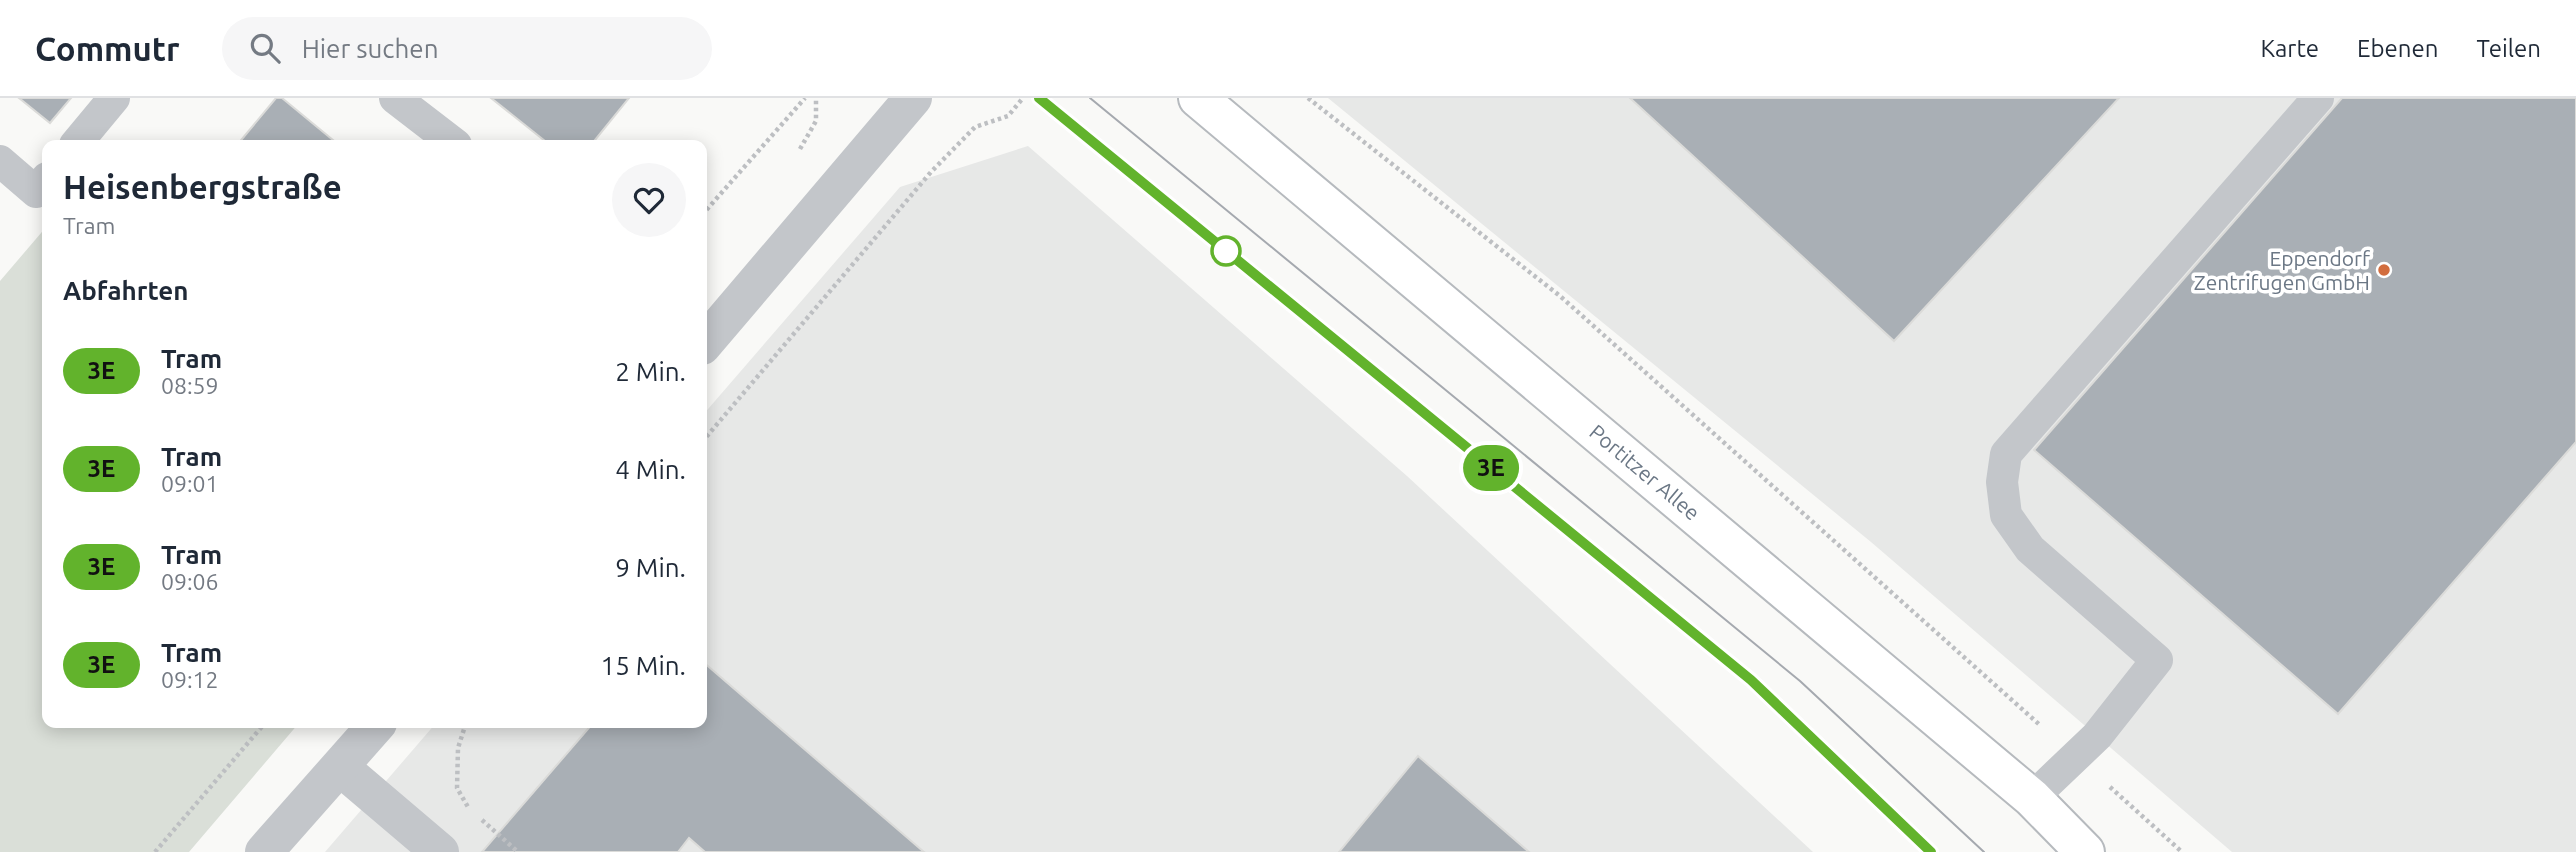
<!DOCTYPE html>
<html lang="de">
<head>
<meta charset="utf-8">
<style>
  :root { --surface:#fff; --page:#f6f6f7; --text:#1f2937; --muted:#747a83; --line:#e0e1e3 }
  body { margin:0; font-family:Ubuntu,sans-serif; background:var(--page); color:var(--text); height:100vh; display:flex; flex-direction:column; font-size:26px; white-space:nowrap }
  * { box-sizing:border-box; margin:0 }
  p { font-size:23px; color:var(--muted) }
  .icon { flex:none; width:38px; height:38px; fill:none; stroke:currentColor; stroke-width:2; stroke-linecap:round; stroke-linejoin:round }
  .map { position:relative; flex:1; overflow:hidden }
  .sheet { position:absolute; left:42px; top:42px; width:665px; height:588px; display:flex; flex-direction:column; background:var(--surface); border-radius:14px; box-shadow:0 4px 18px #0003 }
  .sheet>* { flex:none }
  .badge { padding:0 14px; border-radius:23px; font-size:24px; line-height:46px }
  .map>.badge { position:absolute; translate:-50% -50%; box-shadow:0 0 0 4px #fff }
  h2 { padding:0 21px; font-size:26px; line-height:63px }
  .round { display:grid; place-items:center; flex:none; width:74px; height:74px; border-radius:37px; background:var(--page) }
  .summary { display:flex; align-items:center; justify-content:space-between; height:119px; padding:0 21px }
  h1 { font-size:33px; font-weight:600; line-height:52px }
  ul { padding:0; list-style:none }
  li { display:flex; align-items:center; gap:21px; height:98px; padding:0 21px }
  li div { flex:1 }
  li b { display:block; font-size:26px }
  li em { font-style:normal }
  li .badge { min-width:77px; font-weight:700; text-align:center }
  header { display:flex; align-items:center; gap:42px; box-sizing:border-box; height:98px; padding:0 35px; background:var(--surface); border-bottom:2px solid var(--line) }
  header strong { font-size:33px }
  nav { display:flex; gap:38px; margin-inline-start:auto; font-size:24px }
  .search { width:490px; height:63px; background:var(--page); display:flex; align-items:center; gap:18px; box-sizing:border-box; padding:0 24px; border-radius:38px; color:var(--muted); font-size:26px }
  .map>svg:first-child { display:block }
  .built { fill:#e7e8e7 }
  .green { fill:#dadfd8 }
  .building { fill:#a9afb5; stroke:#dbdbd9; stroke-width:2 }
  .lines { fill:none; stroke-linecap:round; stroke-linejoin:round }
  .secondary-casing { stroke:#b6babe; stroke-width:42 }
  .path { stroke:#bdbfc2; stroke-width:4.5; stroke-dasharray:3.5 3.5; stroke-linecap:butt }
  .lane { stroke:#c3c6ca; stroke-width:32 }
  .street { stroke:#c3c6ca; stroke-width:38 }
  .secondary { stroke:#fff; stroke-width:38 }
  .tram { stroke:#a5a9af; stroke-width:2 }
  .line-casing { stroke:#fff; stroke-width:16 }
  .line { stroke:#62b32c; stroke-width:10 }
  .stop-dot { fill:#fff; stroke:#62b32c; stroke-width:3.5 }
  .poi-dot { fill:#d26d3e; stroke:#fff; stroke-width:2.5 }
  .labels { text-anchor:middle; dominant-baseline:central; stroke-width:7; stroke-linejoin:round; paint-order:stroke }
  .poi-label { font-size:21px; fill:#6b7785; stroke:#fff; text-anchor:end }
  .street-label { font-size:21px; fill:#6b7785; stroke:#fff }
</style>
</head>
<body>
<header>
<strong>Commutr</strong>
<div class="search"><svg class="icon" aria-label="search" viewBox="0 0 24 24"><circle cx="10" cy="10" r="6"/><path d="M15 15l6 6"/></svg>Hier suchen</div>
<nav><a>Karte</a><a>Ebenen</a><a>Teilen</a></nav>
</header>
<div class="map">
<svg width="2576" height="754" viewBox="0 0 2576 754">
  <rect width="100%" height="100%" fill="#f9f9f7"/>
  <g class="built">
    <polygon points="1328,0 2576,0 2576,754 2232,754 1871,444"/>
    <polygon points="1028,48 1407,378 1813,754 325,754 436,625 702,625 702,318 900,89"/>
  </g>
  <polygon class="green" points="47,128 47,625 299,625 189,754 0,754 0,183"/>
  <g class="building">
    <polygon points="19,0 71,0 50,25"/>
    <polygon points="276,0 282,0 339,47 237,47"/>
    <polygon points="491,0 629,0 591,47 550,47"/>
    <polygon points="1630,0 2119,0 1894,243"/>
    <polygon points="2342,0 2576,0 2576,344 2338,616 2034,352"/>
    <polygon points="702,563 924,754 705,754 689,740 678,754 482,754 593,625 702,625"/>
    <polygon points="1418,658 1529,754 1339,754"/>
  </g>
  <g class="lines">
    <defs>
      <polyline id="secondary" points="1198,0 2032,700 2085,754"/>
    </defs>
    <use href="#secondary" class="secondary-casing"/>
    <g class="path">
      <polyline points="1308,0 1560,198 2041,628"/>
      <polyline points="800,51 816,23 816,0"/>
      <polyline points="702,117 805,0"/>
      <polyline points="702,344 931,74 975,29 1008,18 1023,0"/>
      <polyline points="466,625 458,650 457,690 468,709"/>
      <polyline points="2110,689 2182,754"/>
      <polyline points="482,722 518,754"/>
      <polyline points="155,754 265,625"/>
    </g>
    <g class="lane">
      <polyline points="395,0 456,47"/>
      <polyline points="75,47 114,0"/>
      <polyline points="0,63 36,94 47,80"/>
      <polyline points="2032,700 2097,638 2157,562 2030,451 2006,417 2002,384 2006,356 2318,0"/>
    </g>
    <g class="street">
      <polyline points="702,248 913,0"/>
      <polyline points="340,669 440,754"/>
      <polyline points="264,754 378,625"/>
    </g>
    <use href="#secondary" class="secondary"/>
    <g class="tram">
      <polyline points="1039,0 1751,582 1931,754"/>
      <polyline points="1090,0 1800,583 1984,754"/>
    </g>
  </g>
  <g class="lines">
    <defs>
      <polyline id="line" points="1039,0 1751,582 1931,754"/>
    </defs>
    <use href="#line" class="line-casing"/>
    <use href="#line" class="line"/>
  </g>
  <circle class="stop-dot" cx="1226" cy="153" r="14"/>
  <circle class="poi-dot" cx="2384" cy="172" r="7"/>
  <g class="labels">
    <g class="poi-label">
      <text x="2370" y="160">Eppendorf<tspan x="2370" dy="24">Zentrifugen GmbH</tspan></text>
    </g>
    <g class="street-label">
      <text transform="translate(1645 374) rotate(40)">Portitzer Allee</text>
    </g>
  </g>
</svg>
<b class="badge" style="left:1491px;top:370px;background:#62b32c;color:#111">3E</b>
<section class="sheet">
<div class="summary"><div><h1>Heisenbergstraße</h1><p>Tram</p></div><a class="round"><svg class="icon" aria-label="heart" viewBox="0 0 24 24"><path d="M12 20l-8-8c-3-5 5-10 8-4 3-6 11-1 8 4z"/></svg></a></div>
<h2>Abfahrten</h2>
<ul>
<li><span class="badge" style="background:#62b32c;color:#111">3E</span><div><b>Tram</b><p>08:59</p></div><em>2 Min.</em></li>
<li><span class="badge" style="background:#62b32c;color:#111">3E</span><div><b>Tram</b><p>09:01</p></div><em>4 Min.</em></li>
<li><span class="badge" style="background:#62b32c;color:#111">3E</span><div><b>Tram</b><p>09:06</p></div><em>9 Min.</em></li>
<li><span class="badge" style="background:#62b32c;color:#111">3E</span><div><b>Tram</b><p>09:12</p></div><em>15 Min.</em></li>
</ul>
</section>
</div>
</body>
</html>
